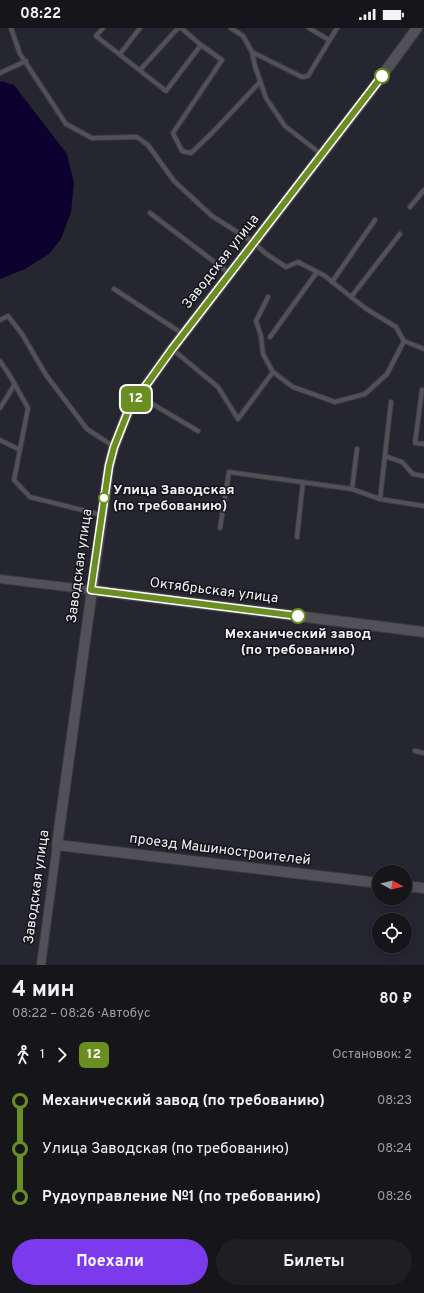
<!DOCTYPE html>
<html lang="ru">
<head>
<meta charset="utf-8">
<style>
  :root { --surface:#16161a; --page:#1f1f23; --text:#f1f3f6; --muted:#9e9fa2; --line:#353539; --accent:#7c3aed }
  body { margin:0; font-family:Overpass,sans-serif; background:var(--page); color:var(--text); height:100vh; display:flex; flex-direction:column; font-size:15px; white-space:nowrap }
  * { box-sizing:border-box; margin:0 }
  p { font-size:13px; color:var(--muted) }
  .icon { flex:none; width:22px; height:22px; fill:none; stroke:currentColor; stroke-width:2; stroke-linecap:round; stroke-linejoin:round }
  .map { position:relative; height:937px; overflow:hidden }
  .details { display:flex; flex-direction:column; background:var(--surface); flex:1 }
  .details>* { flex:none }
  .badge { padding:0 8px; border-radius:6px; font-size:14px; line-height:26px }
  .needle { width:26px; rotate:97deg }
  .controls { position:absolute; left:372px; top:837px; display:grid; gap:8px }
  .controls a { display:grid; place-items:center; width:40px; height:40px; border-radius:50%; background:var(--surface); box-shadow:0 2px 10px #0003,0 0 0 1px var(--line); font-size:20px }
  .map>.badge { position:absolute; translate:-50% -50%; box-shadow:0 0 0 2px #fff }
  .legs { display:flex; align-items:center; gap:6px; height:44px; padding:0 12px; font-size:13px }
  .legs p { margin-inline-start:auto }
  .summary { display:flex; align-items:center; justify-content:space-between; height:68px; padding:0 12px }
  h1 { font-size:22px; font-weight:700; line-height:30px }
  .action { display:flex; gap:8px; margin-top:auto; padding:8px 12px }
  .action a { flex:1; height:46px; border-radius:24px; background:var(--accent); color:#fff; font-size:16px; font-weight:700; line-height:46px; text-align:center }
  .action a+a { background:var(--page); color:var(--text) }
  ul { padding:0 12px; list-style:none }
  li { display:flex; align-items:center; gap:14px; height:48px; font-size:15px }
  li i { display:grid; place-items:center; width:6px; height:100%; margin:0 5px; background:currentColor }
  li i::after { content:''; width:10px; height:10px; margin:-5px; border:3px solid; border-radius:50%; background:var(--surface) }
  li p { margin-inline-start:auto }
  li:first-child i { background:linear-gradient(#0000 50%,currentColor 0) }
  li:last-child i { background:linear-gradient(currentColor 50%,#0000 0) }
  .status { display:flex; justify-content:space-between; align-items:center; height:28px; padding:0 20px; background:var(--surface); direction:ltr }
  .status svg { height:11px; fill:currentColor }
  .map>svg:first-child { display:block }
  .built { fill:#262631; fill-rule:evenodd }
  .water { fill:#0d022f }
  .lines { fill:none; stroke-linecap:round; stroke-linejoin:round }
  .service-casing { stroke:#3b3b3f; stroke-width:6 }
  .minor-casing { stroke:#3b3b3f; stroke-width:10 }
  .tertiary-casing { stroke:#3b3b3f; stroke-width:12 }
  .service { stroke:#515157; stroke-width:4 }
  .minor { stroke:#515157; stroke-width:8 }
  .tertiary { stroke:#515157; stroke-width:10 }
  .line-1-casing { stroke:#fff; stroke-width:9 }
  .line-1 { stroke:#6b8e23; stroke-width:6 }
  .stop-1-dot { fill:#fff; stroke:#6b8e23; stroke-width:2 }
  .labels { text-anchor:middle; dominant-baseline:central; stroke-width:3; stroke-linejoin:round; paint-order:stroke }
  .street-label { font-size:14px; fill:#f2f2f6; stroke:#14141a }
  .stop-label { font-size:14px; font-weight:bold; fill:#f2f2f6; stroke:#14141a; text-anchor:start }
</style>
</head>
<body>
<div class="status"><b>08:22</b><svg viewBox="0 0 49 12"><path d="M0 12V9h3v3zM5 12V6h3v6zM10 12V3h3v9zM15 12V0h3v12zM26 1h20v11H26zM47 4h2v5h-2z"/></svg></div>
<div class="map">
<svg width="424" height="937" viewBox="0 0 424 937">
  <rect width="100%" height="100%" fill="#1d1e23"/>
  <path class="built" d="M0,0H424V937H0ZM379,844H405V870H379ZM379,892H405V918H379Z"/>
  <polygon class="water" points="2,53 14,57 67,126 74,155 71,184 61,211 49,226 25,241 0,251 0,54"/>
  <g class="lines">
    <defs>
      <g id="service">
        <polyline points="11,0 20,26 66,96 92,110 137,109 148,117 174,153 212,188 253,214 265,225 286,239 298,234 325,248 365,280 396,299 404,313 424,321"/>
        <polyline points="103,0 96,8 166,63 201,17"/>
        <polyline points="181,0 201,17 222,32 173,105 182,123 191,125 212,105 260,54"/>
        <polyline points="231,0 243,8 252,24 255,38 266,70 285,98 321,126"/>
        <polyline points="309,0 329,12"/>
        <polyline points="252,24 302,49 308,48 337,0"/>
        <polyline points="120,26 140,0"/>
        <polyline points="140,42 178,0"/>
        <polyline points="0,45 26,33"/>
        <polyline points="410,179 424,162"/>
        <polyline points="150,185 229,245"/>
        <polyline points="332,254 375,192"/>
        <polyline points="114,261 183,306"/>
        <polyline points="351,269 400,206"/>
        <polyline points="0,292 8,288 22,306 46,347 87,401 113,418"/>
        <polyline points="270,309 317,244"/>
        <polyline points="172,321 218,359 238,391 273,344 263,326 261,308 256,293 268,269"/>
        <polyline points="0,333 10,348 28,380 14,452 30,469 102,487"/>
        <polyline points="273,344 293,359 335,374 365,366 387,346 404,313"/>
        <polyline points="424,363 422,362 415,415 424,416"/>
        <polyline points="139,368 198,403"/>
        <polyline points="0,380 15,356"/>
        <polyline points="0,412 20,422"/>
        <polyline points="357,421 352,461 380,471 424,478"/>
        <polyline points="385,428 402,434 413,446 424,448"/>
        <polyline points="380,471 391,374"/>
        <polyline points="220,500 229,444 352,461"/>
        <polyline points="297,509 303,454"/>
        <polyline points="415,723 424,725"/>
      </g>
      <g id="minor">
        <polyline points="0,551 91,562"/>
        <polyline points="41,937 57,817"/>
      </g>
      <g id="tertiary">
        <polyline points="91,562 424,604"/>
        <polyline points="379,855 57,817 109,438 114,419 129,381 172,321 370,64 417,0"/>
        <polyline points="405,858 424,860"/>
      </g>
    </defs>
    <use href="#service" class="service-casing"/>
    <use href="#minor" class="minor-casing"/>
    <use href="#tertiary" class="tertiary-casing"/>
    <use href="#service" class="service"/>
    <use href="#minor" class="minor"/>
    <use href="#tertiary" class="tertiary"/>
  </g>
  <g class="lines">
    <defs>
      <polyline id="line-1" points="298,588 91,562 109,438 114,419 129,381 172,321 382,48"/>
    </defs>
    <use href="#line-1" class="line-1-casing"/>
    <use href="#line-1" class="line-1"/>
  </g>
  <g class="stop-1-dot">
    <circle cx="382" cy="48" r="7"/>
    <circle cx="104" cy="470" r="5"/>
    <circle cx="298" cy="588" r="7"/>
  </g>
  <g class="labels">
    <g class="street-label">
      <text transform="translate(221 234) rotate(-52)">Заводская улица</text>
      <text transform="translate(80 538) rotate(-82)">Заводская улица</text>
      <text transform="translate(214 563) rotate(7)">Октябрьская улица</text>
      <text transform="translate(220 822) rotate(7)">проезд Машиностроителей</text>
      <text transform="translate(37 859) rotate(-82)">Заводская улица</text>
    </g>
    <g class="stop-label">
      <text x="113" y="462">Улица Заводская<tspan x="113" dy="16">(по требованию)</tspan></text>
      <text x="298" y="606" text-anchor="middle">Механический завод<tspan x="298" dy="16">(по требованию)</tspan></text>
    </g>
  </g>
</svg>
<div class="controls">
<a><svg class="needle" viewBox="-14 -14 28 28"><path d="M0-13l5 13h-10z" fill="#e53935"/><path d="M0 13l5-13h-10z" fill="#9e9fa2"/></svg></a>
<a><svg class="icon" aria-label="locate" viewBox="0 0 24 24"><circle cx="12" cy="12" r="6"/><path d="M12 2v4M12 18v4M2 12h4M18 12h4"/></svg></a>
</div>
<b class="badge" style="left:136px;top:371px;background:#6b8e23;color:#fff">12</b>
</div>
<section class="details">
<div class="summary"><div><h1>4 мин</h1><p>08:22 – 08:26 · Автобус</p></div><b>80 ₽</b></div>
<div class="legs"><svg class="icon" aria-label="walk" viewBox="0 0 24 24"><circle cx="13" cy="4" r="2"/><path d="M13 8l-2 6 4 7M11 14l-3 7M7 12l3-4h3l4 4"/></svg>1<svg class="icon" aria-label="forward" viewBox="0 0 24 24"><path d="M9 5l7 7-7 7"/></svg><b class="badge" style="background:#6b8e23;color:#fff">12</b><p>Остановок: 2</p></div>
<ul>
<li><i style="color:#6b8e23"></i><b>Механический завод (по требованию)</b><p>08:23</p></li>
<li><i style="color:#6b8e23"></i><span>Улица Заводская (по требованию)</span><p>08:24</p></li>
<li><i style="color:#6b8e23"></i><b>Рудоуправление №1 (по требованию)</b><p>08:26</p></li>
</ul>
<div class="action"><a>Поехали</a><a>Билеты</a></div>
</section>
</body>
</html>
